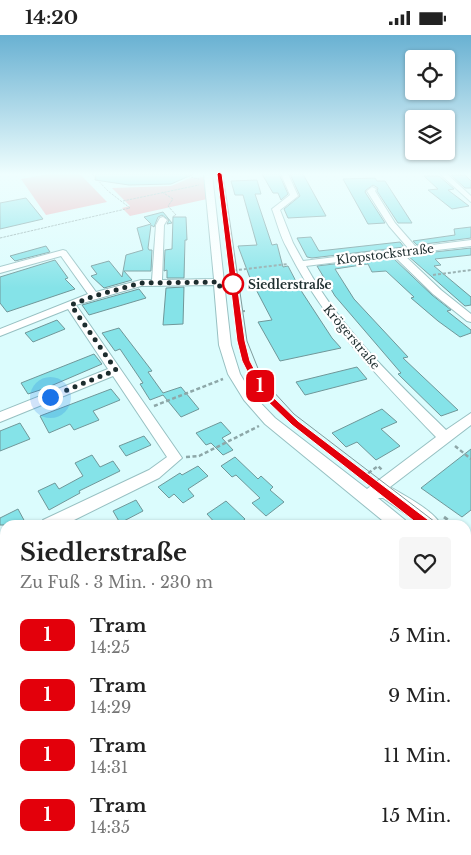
<!DOCTYPE html>
<html lang="de">
<head>
<meta charset="utf-8">
<style>
  :root { --surface:#fff; --page:#f6f6f6; --text:#222; --muted:#767676 }
  body { margin:0; font-family:"Libre Baskerville",serif; background:var(--page); color:var(--text); height:100vh; display:flex; flex-direction:column; font-size:19px; white-space:nowrap }
  * { box-sizing:border-box; margin:0 }
  p { font-size:16px; color:var(--muted) }
  .icon { flex:none; width:28px; height:28px; fill:none; stroke:currentColor; stroke-width:2; stroke-linecap:round; stroke-linejoin:round }
  .map { position:relative; flex:1; overflow:hidden }
  .panel { position:absolute; left:0px; top:485px; width:471px; height:335px; display:flex; flex-direction:column; background:var(--surface); border-radius:15px 15px 0 0; box-shadow:0 1px 4px #0004 }
  .panel>* { flex:none }
  .badge { padding:0 10px; border-radius:8px; font-size:18px; line-height:32px }
  .buttons { position:absolute; left:405px; top:15px; display:grid; gap:10px }
  .buttons a { display:grid; place-items:center; width:50px; height:50px; border-radius:5px; background:var(--surface); box-shadow:0 1px 4px #0004; font-size:25px }
  .you { position:absolute; width:25px; height:25px; margin:-12px; border:4px solid #fff; border-radius:50%; background:#1a73e8; box-shadow:0 0 0 8px #1a73e833 }
  .map>.badge { position:absolute; translate:-50% -50%; box-shadow:0 0 0 2px #fff }
  .round { display:grid; place-items:center; flex:none; width:52px; height:52px; border-radius:5px; background:var(--page) }
  .head { display:flex; align-items:center; justify-content:space-between; height:85px; padding:0 20px }
  h1 { font-size:24px; font-weight:700; line-height:38px }
  ul { padding:0; list-style:none }
  li { display:flex; align-items:center; gap:15px; height:60px; padding:0 20px }
  li div { flex:1 }
  li b { display:block; font-size:19px }
  li em { font-style:normal }
  li .badge { min-width:55px; font-weight:700; text-align:center }
  .status { display:flex; justify-content:space-between; align-items:center; height:35px; padding:0 25px; background:var(--surface); direction:ltr }
  .status svg { height:14px; fill:currentColor }
  .map>svg:first-child { display:block }
  .green { fill:#efb0b8 }
  .building { fill:#85e3e8; stroke:#709799 }
  .lines { fill:none; stroke-linecap:round; stroke-linejoin:round }
  .minor-casing { stroke:#97c0c2; stroke-width:2 }
  .path-far4 { stroke:#8da7a8; stroke-width:1; stroke-dasharray:2.5 1; stroke-linecap:butt }
  .path-far3 { stroke:#8da7a8; stroke-width:2; stroke-dasharray:3 2; stroke-linecap:butt }
  .path-far2 { stroke:#8da7a8; stroke-width:2.5; stroke-dasharray:4 2.5; stroke-linecap:butt }
  .path-far1 { stroke:#8da7a8; stroke-width:3; stroke-dasharray:4.5 3; stroke-linecap:butt }
  .path { stroke:#8da7a8; stroke-width:4; stroke-dasharray:5.5 4; stroke-linecap:butt }
  .minor { fill:#fff; fill-rule:evenodd }
  .tram { stroke:#819a9b; stroke-width:1 }
  .line { fill:#e3000b; stroke:#fff }
  .walk { stroke:#1d2d2e; stroke-width:5; stroke-dasharray:0 9 }
  .stop-dot { fill:#fff; stroke:#e3000b; stroke-width:2.5 }
  .labels { text-anchor:middle; dominant-baseline:central; stroke-width:4.5; stroke-linejoin:round; paint-order:stroke }
  .far-street-label { font-size:12px; fill:#1d2d2e; stroke:#fff }
  .far-stop-label { font-size:12px; font-weight:bold; fill:#1d2d2e; stroke:#fff; text-anchor:start }
</style>
</head>
<body>
<div class="status"><b>14:20</b><svg viewBox="0 0 49 12"><path d="M0 12V9h3v3zM5 12V6h3v6zM10 12V3h3v9zM15 12V0h3v12zM26 1h20v11H26zM47 4h2v5h-2z"/></svg></div>
<div class="map">
<svg width="471" height="820" viewBox="0 0 471 820">
  <rect width="100%" height="100%" fill="#dbfcfd"/>
  <g class="green">
    <polygon points="49,139 80,139 107,167 46,180 21,144"/>
    <polygon points="205,142 207,164 130,181 122,173 130,171 112,153 171,151 190,143"/>
    <polygon points="5,622 5,815 58,815 56,820 0,820 0,624"/>
  </g>
  <g class="building">
    <polygon points="96,139 194,139 171,149 129,150 95,145"/>
    <polygon points="262,139 279,139 288,159 281,165 278,158 273,158"/>
    <polygon points="290,139 303,139 326,181 288,183 284,174 300,161"/>
    <polygon points="451,140 465,140 471,146 471,153 465,153"/>
    <polygon points="424,141 439,141 454,154 448,155 469,171 452,174 428,155 438,154"/>
    <polygon points="375,143 377,146 385,146 412,188 398,188 377,156 378,153 373,150 366,155 365,157 385,188 368,189 343,144"/>
    <polygon points="257,145 261,159 255,159 272,210 277,209 283,232 288,231 300,254 332,303 341,313 280,326 258,287 272,285 250,243 238,211 257,210 243,160 235,160 231,146"/>
    <polygon points="26,163 43,184 0,194 0,168"/>
    <polygon points="163,177 172,188 167,189 169,185 162,180 158,182 154,192 151,190 148,213 149,215 152,215 151,236 124,236 132,245 104,253 91,241 97,239 91,231 109,226 122,242 126,220 143,215 137,193 151,189 144,182"/>
    <polygon points="173,182 186,182 187,205 185,205 184,243 167,243 167,235 164,236 165,215 172,214"/>
    <polygon points="471,192 471,203 417,210 413,206 455,200 454,194"/>
    <polygon points="311,202 319,216 400,207 404,212 312,223 307,222 297,203"/>
    <polygon points="46,211 50,217 15,226 10,221"/>
    <polygon points="471,213 471,220 435,224 441,230 434,231 471,262 471,270 465,271 407,220"/>
    <polygon points="392,222 432,260 451,275 447,276 471,295 471,298 460,302 438,286 411,263 414,262 386,236 372,237 368,229 335,234 354,264 408,322 403,323 458,375 441,381 398,339 401,338 335,261 317,231"/>
    <polygon points="55,225 68,243 65,244 75,254 7,277 0,268 0,242"/>
    <polygon points="184,252 183,289 163,290 166,253"/>
    <polygon points="139,254 146,263 89,280 82,270"/>
    <polygon points="57,285 65,294 33,307 25,298"/>
    <polygon points="119,293 152,336 148,337 163,358 181,352 199,374 181,382 163,360 150,365 140,349 143,348 120,314 115,316 102,298"/>
    <polygon points="94,319 102,329 46,353 28,359 21,348"/>
    <polygon points="357,332 367,344 305,360 296,347"/>
    <polygon points="111,354 120,365 93,376 99,385 74,395 70,389 49,398 40,381"/>
    <polygon points="382,374 397,387 381,394 400,411 376,425 357,407 346,412 332,398"/>
    <polygon points="221,387 231,398 222,403 233,415 223,420 211,408 206,410 196,398"/>
    <polygon points="20,388 30,404 0,416 0,396"/>
    <polygon points="144,401 151,410 126,421 119,411"/>
    <polygon points="471,414 471,475 462,482 421,453"/>
    <polygon points="92,420 100,432 113,426 120,436 79,456 80,458 49,475 38,456 55,448 59,454 83,441 75,428"/>
    <polygon points="235,422 258,444 261,441 273,452 270,455 284,467 266,481 252,468 260,463 236,440 232,442 221,431"/>
    <polygon points="198,431 208,441 188,454 194,461 183,468 174,459 169,463 158,452 180,438 182,440"/>
    <polygon points="136,465 143,476 120,488 113,476"/>
    <polygon points="226,466 245,484 238,490 217,490 207,479"/>
    <polygon points="18,474 25,487 18,490 0,490 0,483"/>
  </g>
  <g class="lines">
    <defs>
      <g id="minor">
        <path d="M204,139H212L231,310L240,339L252,359L275,383L367,454L436,402C380,344 323,286 287,213C280,201 277,187 272,174L290,160L281,139H288L298,161L280,175L293,208L303,226L408,213L389,191L367,156L372,152L376,154L375,156L395,188L416,212L471,205V211L403,219L441,255L471,279V287L467,286L433,259L393,220L306,231C341,294 395,345 446,395L471,378V390L390,452C404,460 434,476 441,490H422L383,463H378L405,485L407,490H388L265,389L244,365L228,339L219,310L214,250L141,251L76,270L182,423L159,443L64,490H41L43,485L149,435L167,422L113,341L0,387V377L108,334L68,274L0,301V294L88,259L61,221L0,238V232L63,215L66,216L96,257L141,245H152L156,190L160,183L163,182L167,185L164,190L162,245L214,244Z"/>
        <polygon points="440,139 447,139 471,161 471,167"/>
        <polygon points="5,504 5,519 0,521 0,506"/>
        <polygon points="466,510 471,512 471,528 466,526"/>
        <polygon points="466,541 471,543 471,561 466,559"/>
        <polygon points="466,739 471,741 471,767 466,765"/>
        <polygon points="471,806 471,820 456,820 458,815 466,815 466,808"/>
        <polygon points="232,815 257,815 259,820 234,820"/>
      </g>
    </defs>
    <use href="#minor" class="minor-casing"/>
    <g class="path-far4">
      <polyline points="186,139 186,141 199,144"/>
      <polyline points="162,157 173,164 168,171 176,180 172,182"/>
      <polyline points="123,166 199,150"/>
      <polyline points="0,203 130,173 108,156 92,139"/>
    </g>
    <g class="path-far3">
      <polyline points="229,236 288,229"/>
      <polyline points="433,240 471,235"/>
      <polyline points="233,277 245,276"/>
    </g>
    <g class="path-far2">
      <polyline points="154,371 223,344"/>
      <polyline points="455,411 471,424"/>
      <polyline points="186,422 199,421 259,391"/>
      <polyline points="363,442 378,431 382,435"/>
    </g>
    <g class="path-far1">
      <polyline points="444,482 455,490"/>
      <polyline points="466,499 471,503"/>
      <polyline points="466,577 471,581"/>
    </g>
    <polyline class="path" points="403,815 407,820"/>
    <use href="#minor" class="minor"/>
    <g class="tram">
      <polyline points="223,139 247,306 259,336 271,354 294,379 439,490"/>
      <polyline points="399,467 427,490"/>
      <polyline points="466,512 471,516"/>
      <polyline points="466,522 471,526"/>
    </g>
  </g>
  <linearGradient id="sky" x2="0" y2="1"><stop stop-color="#69b1d2"/><stop offset="0.55" stop-color="#effefe"/><stop offset="1" stop-color="#effefe" stop-opacity="0"/></linearGradient>
  <rect width="471" height="253" fill="url(#sky)"/>
  <polygon class="line" points="219,137 222,139 245,306 250,326 259,343 273,362 298,386 431,487 433,490 431,493 423,493 292,390 267,366 251,344 242,326 237,306 217,139"/>
  <g class="lines">
    <polyline class="walk" points="50,362 116,335 71,270 94,261 141,248 219,247 220,253 233,249"/>
  </g>
  <circle class="stop-dot" cx="233" cy="249" r="10"/>
  <g class="labels">
    <g class="far-street-label">
      <text transform="translate(385 219) rotate(-7)">Klopstockstraße</text>
      <text transform="translate(352 302) rotate(50)">Krögerstraße</text>
    </g>
    <g class="far-stop-label">
      <text x="248" y="249">Siedlerstraße</text>
    </g>
  </g>
</svg>
<div class="buttons">
<a><svg class="icon" aria-label="locate" viewBox="0 0 24 24"><circle cx="12" cy="12" r="6"/><path d="M12 2v4M12 18v4M2 12h4M18 12h4"/></svg></a>
<a><svg class="icon" aria-label="layers" viewBox="0 0 24 24"><path d="M12 4l9 5-9 5-9-5zM3 14l9 5 9-5"/></svg></a>
</div>
<div class="you" style="left:50px;top:362px"></div>
<b class="badge" style="left:260px;top:351px;background:#e3000b;color:#fff">1</b>
<section class="panel">
<div class="head"><div><h1>Siedlerstraße</h1><p>Zu Fuß · 3 Min. · 230 m</p></div><a class="round"><svg class="icon" aria-label="heart" viewBox="0 0 24 24"><path d="M12 20l-8-8c-3-5 5-10 8-4 3-6 11-1 8 4z"/></svg></a></div>
<ul>
<li><span class="badge" style="background:#e3000b;color:#fff">1</span><div><b>Tram</b><p>14:25</p></div><em>5 Min.</em></li>
<li><span class="badge" style="background:#e3000b;color:#fff">1</span><div><b>Tram</b><p>14:29</p></div><em>9 Min.</em></li>
<li><span class="badge" style="background:#e3000b;color:#fff">1</span><div><b>Tram</b><p>14:31</p></div><em>11 Min.</em></li>
<li><span class="badge" style="background:#e3000b;color:#fff">1</span><div><b>Tram</b><p>14:35</p></div><em>15 Min.</em></li>
</ul>
</section>
</div>
</body>
</html>
